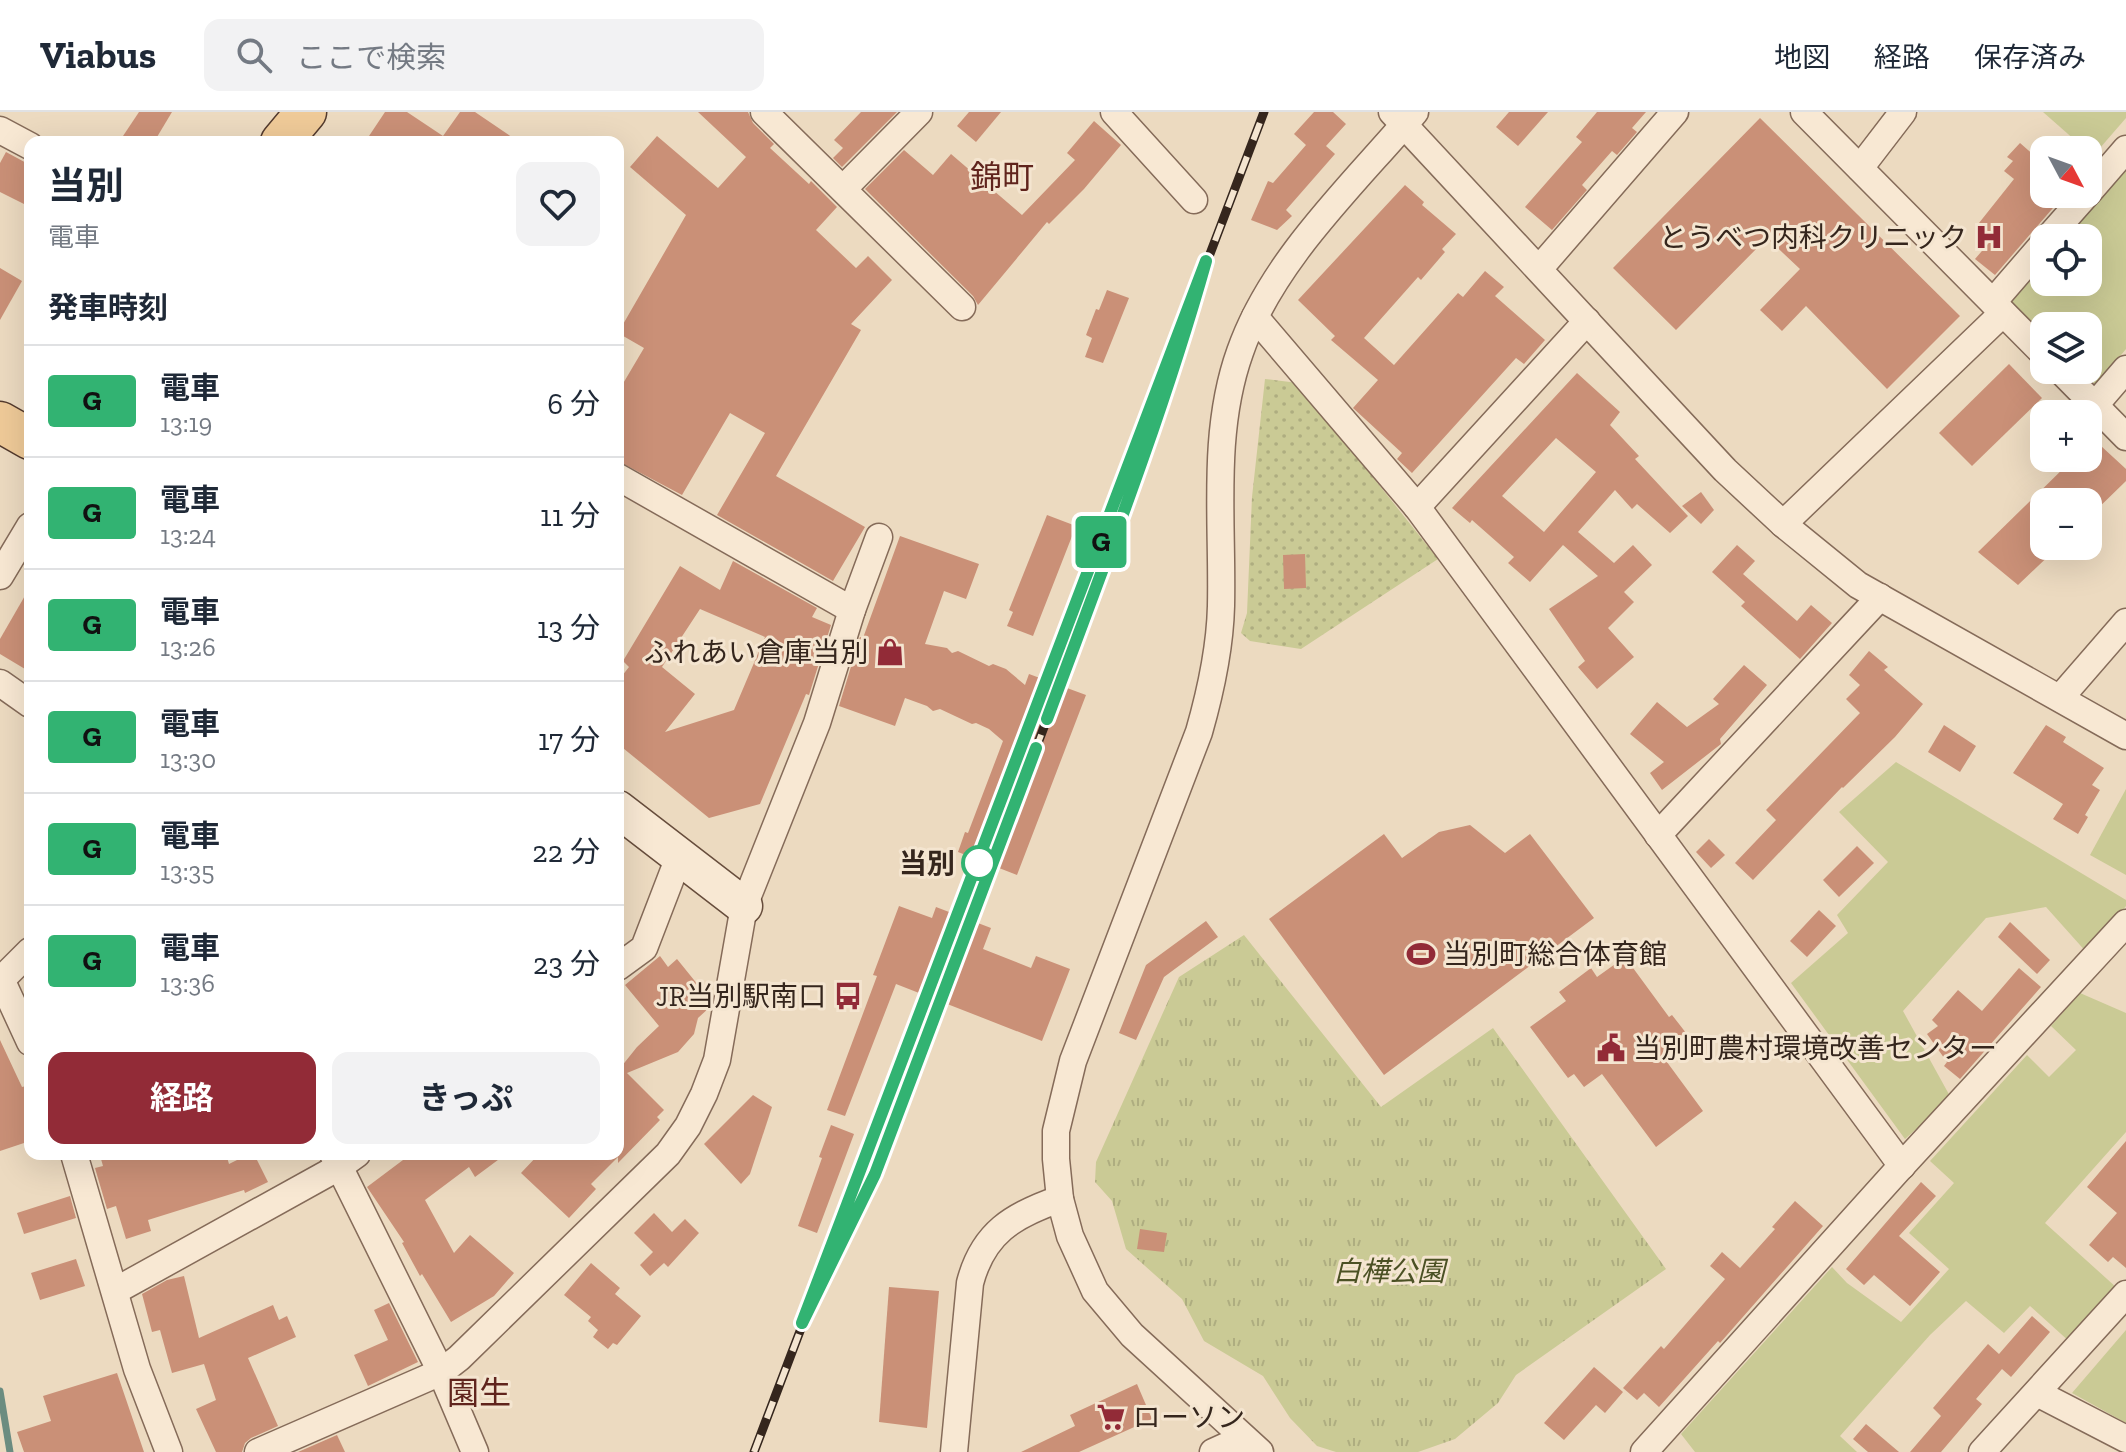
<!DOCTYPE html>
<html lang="ja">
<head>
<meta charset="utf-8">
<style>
  :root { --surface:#fff; --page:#f2f2f3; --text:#1f2937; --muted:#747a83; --line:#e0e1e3; --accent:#922b37 }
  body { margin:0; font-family:"Zilla Slab","Noto Sans JP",serif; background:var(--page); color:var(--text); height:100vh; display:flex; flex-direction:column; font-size:30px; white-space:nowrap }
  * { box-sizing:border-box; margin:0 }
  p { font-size:26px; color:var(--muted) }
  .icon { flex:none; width:44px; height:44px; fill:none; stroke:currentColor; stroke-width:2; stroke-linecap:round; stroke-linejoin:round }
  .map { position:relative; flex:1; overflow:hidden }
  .sheet { position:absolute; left:24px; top:24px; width:600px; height:1024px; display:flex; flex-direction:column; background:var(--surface); border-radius:16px; box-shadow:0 8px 32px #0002 }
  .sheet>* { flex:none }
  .badge { padding:0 16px; border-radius:6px; font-size:28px; line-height:52px }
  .needle { width:52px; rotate:131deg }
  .buttons { position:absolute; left:2030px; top:24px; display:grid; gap:16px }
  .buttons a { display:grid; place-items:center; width:72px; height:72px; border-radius:16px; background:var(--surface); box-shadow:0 8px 32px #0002; font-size:40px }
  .map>.badge { position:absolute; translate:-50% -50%; box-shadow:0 0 0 4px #fff }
  h2 { padding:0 24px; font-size:30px; line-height:72px }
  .round { display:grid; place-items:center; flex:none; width:84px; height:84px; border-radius:16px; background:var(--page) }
  .head { display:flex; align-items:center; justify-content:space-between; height:136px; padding:0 24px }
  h1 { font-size:38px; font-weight:700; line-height:60px }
  .action { display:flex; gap:16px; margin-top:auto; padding:16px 24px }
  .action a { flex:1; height:92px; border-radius:16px; background:var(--accent); color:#fff; font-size:32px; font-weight:700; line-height:92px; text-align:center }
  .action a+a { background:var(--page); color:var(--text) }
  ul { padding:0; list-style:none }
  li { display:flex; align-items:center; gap:24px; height:112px; padding:0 24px; border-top:2px solid var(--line) }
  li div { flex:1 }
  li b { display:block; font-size:30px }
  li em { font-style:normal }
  li .badge { min-width:88px; font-weight:700; text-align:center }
  header { display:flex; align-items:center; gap:48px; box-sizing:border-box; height:112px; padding:0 40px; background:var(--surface); border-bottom:2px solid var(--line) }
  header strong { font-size:38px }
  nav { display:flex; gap:44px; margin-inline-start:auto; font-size:28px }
  .search { width:560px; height:72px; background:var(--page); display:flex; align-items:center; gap:20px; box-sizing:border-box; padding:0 28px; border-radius:16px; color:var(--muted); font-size:30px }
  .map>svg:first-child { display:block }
  .grass { fill:#caca95 }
  .park { fill:url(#park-tufts) }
  .garden { fill:url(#garden-dots) }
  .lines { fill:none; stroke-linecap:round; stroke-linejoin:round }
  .stream { stroke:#6b8c80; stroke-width:7 }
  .building { fill:#ca9077; fill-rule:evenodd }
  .street-casing { stroke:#856b59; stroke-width:29 }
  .secondary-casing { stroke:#674d3c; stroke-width:39 }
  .primary-casing { stroke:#533a2d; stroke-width:43 }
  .street { stroke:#f8e8d3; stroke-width:26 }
  .secondary { stroke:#f8e8d3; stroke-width:36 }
  .primary { stroke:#efca98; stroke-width:40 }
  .rail-casing { stroke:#35261d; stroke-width:9 }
  .rail { stroke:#f4e5d0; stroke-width:6; stroke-dasharray:18; stroke-linecap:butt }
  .line-casing { stroke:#fff; stroke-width:18 }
  .line { stroke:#32b372; stroke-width:12 }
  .stop-dot { fill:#fff; stroke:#32b372; stroke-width:4 }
  .labels { text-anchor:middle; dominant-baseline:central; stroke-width:6; stroke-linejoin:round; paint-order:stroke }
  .poi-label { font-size:28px; fill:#35261d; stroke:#f4e5d0; text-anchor:end }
  .stop-label { font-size:28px; font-weight:bold; fill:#35261d; stroke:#f4e5d0; text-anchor:end }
  .park-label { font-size:28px; font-style:italic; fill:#4b5124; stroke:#f4e5d0 }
  .quarter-label { font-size:32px; fill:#60241d; stroke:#f4e5d0 }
</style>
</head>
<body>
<header>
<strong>Viabus</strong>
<div class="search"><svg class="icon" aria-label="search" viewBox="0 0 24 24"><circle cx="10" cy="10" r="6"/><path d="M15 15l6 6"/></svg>ここで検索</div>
<nav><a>地図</a><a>経路</a><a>保存済み</a></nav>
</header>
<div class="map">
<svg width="2126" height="1340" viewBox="0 0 2126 1340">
  <defs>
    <pattern id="park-tufts" width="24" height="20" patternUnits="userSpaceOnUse" patternTransform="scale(2)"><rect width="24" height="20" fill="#caca95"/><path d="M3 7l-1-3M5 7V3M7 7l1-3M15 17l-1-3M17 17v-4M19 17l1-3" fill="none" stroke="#aead80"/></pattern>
    <pattern id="garden-dots" width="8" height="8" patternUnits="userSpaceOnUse" patternTransform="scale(2)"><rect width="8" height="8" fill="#caca95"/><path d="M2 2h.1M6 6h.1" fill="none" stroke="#aead80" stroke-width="1.8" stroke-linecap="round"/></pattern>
  </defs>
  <rect width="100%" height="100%" fill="#ecdac0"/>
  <g class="grass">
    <polygon points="2043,0 2126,0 2126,6 2093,44"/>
    <polygon points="2126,54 2126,237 2096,273 2081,258 2088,258 2088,214 2044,214 2044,222 2009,188 2044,148 2044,170 2088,170 2088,126 2063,126"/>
    <polygon points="1896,650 2126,788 2126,794 2088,842 2046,795 1986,806 1903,899 1951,986 1905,1027 1791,871 1848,821 1837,803 1888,750 1839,700"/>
    <polygon points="2126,677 2126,763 2090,743"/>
    <polygon points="2080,881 2126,901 2126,1020 2045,1111 2117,1176 2071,1231 2030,1194 2004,1221 1966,1189 1930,1223 1840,1324 1857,1340 1695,1340 1681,1322 1832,1155 1847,1171 1901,1210 1949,1157 1909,1121 1954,1071 1930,1049 2027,943 2049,965 2076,938 2051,914"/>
    <polygon points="2126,1218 2126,1311 2072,1281"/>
  </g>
  <polygon class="park" points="1244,823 1381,995 1493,916 1666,1157 1516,1263 1498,1291 1455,1327 1418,1340 1336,1340 1317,1334 1290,1306 1263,1264 1204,1229 1182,1187 1126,1137 1112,1089 1095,1070 1096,1050 1179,865"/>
  <polygon class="garden" points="1265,267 1298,271 1438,447 1301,537 1250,529 1241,521 1247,501 1252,385"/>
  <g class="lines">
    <polyline class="stream" points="0,1279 10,1340"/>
  </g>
  <g class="building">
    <polygon points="139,0 172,0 154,30 119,30"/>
    <polygon points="385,0 407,0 443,24 460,0 475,0 519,30 365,30"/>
    <polygon points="698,0 748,0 753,11 774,32 770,36 809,72 811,69 837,95 816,118 856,156 868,144 892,168 851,212 861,218 776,364 865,415 833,469 717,403 765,321 730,301 682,383 618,349 618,280 644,236 618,221 686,103 630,55 657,24 718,76 746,45"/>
    <polygon points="861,0 897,0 842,55 833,46 843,36 834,28"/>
    <polygon points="969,0 1001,0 976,30 957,14"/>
    <polygon points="1314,0 1333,0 1346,12 1326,34 1335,42 1286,98 1292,104 1277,118 1251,108 1268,69 1273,71 1306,33 1294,22"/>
    <polygon points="1509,0 1548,0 1518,34 1496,15"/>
    <polygon points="1597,0 1646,0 1632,16 1637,20 1617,43 1612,39 1582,73 1587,78 1552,118 1525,95 1582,30 1576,25"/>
    <polygon points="1760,6 1960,204 1887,277 1806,194 1782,219 1760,198 1800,157 1767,126 1676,218 1613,156"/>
    <polygon points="1094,9 1121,33 1084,77 1049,112 1047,110 978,193 973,184 865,77 904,38 933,63 951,42 1022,103 1075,48 1067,41"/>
    <polygon points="2020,31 2044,52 2044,82 2065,82 1995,163 1975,147 1994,125 1979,111 2014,67 2004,59 2013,49 2007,45"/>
    <polygon points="6,40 30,53 30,95 0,80 0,51"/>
    <polygon points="1405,73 1424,90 1422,93 1456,122 1442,137 1445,140 1421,168 1418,165 1364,226 1394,253 1458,181 1463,185 1485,159 1504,175 1495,184 1545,228 1524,252 1516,246 1412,361 1397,347 1402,341 1353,296 1378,268 1331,228 1335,224 1298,188"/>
    <polygon points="0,156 22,169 0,208"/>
    <polygon points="1107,178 1129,186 1103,251 1085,245 1092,226 1086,223 1096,197 1099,198"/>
    <polygon points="2009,252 2042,286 1972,354 1939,321"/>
    <path d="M1577,261L1620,300L1610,313L1639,344L1635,347L1688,404L1670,421L1637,392L1632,397L1615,378L1578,420L1614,451L1633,433L1652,453L1624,480L1634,490L1608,516L1634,545L1597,577L1578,555L1585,549L1549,497L1598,464L1563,433L1530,470L1508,451L1514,445L1472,408L1470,411L1452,396ZM1556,326L1596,360L1544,420L1502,384Z"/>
    <polygon points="2088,322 2126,357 2126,369 2088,406 2088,390 2044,390 2044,434 2059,434 2018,473 1978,440 2074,346 2088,346"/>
    <polygon points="1701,380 1714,398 1701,412 1682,394"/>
    <polygon points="1047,403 1076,414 1033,524 1007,514 1013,500 1009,498"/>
    <polygon points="900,424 979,452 966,487 944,479 925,532 947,536 952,541 958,539 989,554 993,552 1006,557 1025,573 1029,562 1086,583 1017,763 958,740 965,720 968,721 1003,629 989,617 976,611 972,612 940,597 933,599 927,594 905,586 895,614 839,594 860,525 863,526"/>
    <polygon points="1737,433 1755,449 1743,462 1797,509 1811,493 1832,511 1800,547 1741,494 1745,490 1712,460"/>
    <polygon points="1305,442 1306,476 1284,477 1283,443"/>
    <path d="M733,449L817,496L812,505L831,513L809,583L806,582L760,692L709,706L618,632V569L629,555L623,549L680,454L720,478ZM700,497L765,525L734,598L665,620L695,582L662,555Z"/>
    <polygon points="30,475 30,560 0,542 0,527"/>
    <polygon points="1869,539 1888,555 1884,558 1923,592 1895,625 1843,676 1842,675 1753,768 1735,751 1776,708 1766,698 1860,601 1846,587 1860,573 1849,563"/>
    <polygon points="1744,553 1767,573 1720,627 1721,632 1662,678 1650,661 1664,650 1630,622 1657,590 1687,615 1719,592 1713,587"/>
    <polygon points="1944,613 1976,634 1960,660 1928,640"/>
    <polygon points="2046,613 2066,625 2063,630 2104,656 2092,673 2100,678 2085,703 2088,705 2078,722 2053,707 2063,692 2013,661"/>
    <polygon points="1470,713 1505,741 1530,722 1594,806 1384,963 1269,807 1384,722 1402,746 1439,720"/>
    <polygon points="1709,727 1725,743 1711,756 1696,740"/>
    <polygon points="1857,734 1874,751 1839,785 1823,768"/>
    <polygon points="899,794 932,806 936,795 991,816 983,837 1031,856 1036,844 1070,857 1042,929 896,872 845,1004 827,998 877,864 873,863"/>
    <polygon points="1819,798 1836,814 1807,845 1790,829"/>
    <polygon points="1206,809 1218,825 1164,865 1136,928 1119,921 1146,853"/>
    <polygon points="2010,810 2050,848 2037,862 1998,825"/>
    <polygon points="660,844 668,855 677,847 711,889 710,895 698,906 694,922 678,940 627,961 664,998 657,1005 660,1008 618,1051 618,1045 591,1072 596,1077 569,1106 521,1061 539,1042 618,1042 618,952 621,955 637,935 659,914 625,873"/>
    <polygon points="1625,845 1669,905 1672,903 1690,926 1664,946 1703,999 1656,1035 1602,962 1584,975 1574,962 1568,966 1530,915 1566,889 1559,880 1591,856 1597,865"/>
    <polygon points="2019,856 2041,875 1960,967 1944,954 1947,950 1927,922 1938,914 1932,908 1958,878 1982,899"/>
    <polygon points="0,928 22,975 26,974 30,985 30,1029 0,1039"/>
    <polygon points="753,983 772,995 750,1062 741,1072 704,1032"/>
    <polygon points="831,1013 854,1022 817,1121 798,1114 822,1046 819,1045"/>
    <polygon points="2126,1029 2126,1156 2113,1145 2108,1150 2089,1133 2117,1101 2087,1075"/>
    <polygon points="117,1042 226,1042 229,1052 249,1042 254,1042 268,1070 245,1081 244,1078 148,1108 151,1119 126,1127 116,1094 107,1097 95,1056 103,1054 101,1047"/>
    <polygon points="411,1042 506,1042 475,1065 469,1055 425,1088 454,1141 470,1123 514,1161 494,1184 451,1210 422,1162 420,1164 402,1131 404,1130 367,1075"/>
    <polygon points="1921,1070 1936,1084 1899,1124 1940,1160 1910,1194 1874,1163 1864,1173 1846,1157"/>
    <polygon points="70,1084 76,1106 24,1122 17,1101"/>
    <polygon points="1795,1089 1823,1114 1720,1231 1718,1229 1659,1295 1644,1281 1637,1288 1623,1276 1661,1234 1664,1237 1725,1167 1710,1154 1722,1140 1740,1156 1775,1117 1772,1115"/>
    <polygon points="654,1101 672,1120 685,1107 699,1121 668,1155 664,1151 650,1164 640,1153 653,1140 634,1121"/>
    <polygon points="1140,1117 1167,1121 1164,1140 1137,1137"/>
    <polygon points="76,1147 85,1174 40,1188 31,1161"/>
    <polygon points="591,1151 620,1176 615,1182 641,1204 617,1233 613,1231 608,1237 593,1225 598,1218 588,1209 591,1205 564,1183"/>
    <polygon points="184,1164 199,1226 273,1193 279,1208 287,1204 296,1225 248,1246 278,1314 251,1326 245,1331 242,1340 216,1340 196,1297 216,1288 204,1252 172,1261 160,1218 152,1220 142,1182 167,1168"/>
    <polygon points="889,1175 939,1179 927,1316 879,1310"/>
    <polygon points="389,1191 418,1250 368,1274 354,1243 388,1228 374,1198"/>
    <polygon points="2032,1204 2050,1220 2011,1265 2002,1257 1976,1287 1982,1292 1941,1340 1910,1340 1941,1304 1933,1296 1988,1232 1999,1242"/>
    <polygon points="1594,1255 1623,1280 1605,1301 1596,1293 1564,1328 1544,1311"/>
    <polygon points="117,1261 144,1340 24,1340 17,1320 51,1309 43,1284"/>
    <polygon points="1137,1272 1152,1307 1079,1340 1021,1340 1075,1314 1070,1303"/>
    <polygon points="1866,1312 1899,1340 1868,1340 1853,1327"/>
    <polygon points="337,1323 345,1340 298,1340"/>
  </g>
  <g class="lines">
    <defs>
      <g id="street">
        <polyline points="764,0 962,195"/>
        <polyline points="1114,0 1194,88"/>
        <polyline points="1392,0 1725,358 1783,412 1858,473 2126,624"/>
        <polyline points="1804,0 2044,242"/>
        <polyline points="0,18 30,34"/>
        <polyline points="1860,56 1903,0"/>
        <polyline points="843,77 919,0"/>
        <polyline points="2088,81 2126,37"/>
        <polyline points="2048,126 2087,82"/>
        <polyline points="1539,157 1675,0"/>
        <polyline points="1993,190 2044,131"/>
        <polyline points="1255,205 1417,395 1902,1054"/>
        <polyline points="2060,258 2126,325"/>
        <polyline points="2095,293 2126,257"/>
        <polyline points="618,365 852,498"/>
        <polyline points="1417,395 1587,209"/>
        <polyline points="1783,412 2003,201"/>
        <polyline points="0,464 30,414"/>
        <polyline points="0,571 30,592"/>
        <polyline points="2060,586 2126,510"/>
        <polyline points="1658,723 1880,485"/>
        <polyline points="618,855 644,836 679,745"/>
        <polyline points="0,865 30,930"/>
        <polyline points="2,867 30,839"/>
        <polyline points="74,1042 137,1257 169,1340"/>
        <polyline points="333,1042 441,1260 475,1340"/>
        <polyline points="115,1179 339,1055 357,1042"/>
        <polyline points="2037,1281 2126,1327"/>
        <polyline points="258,1340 441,1260 459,1246 668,1042 688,1014 704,982 717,948 744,794 817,611 852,498 879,425"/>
        <path d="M954,1340L970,1171C983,1121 1013,1103 1060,1087"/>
        <polyline points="1213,1340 1244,1326"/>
        <path d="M1260,1340L1132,1223L1095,1179L1070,1124L1060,1087L1056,1047V1019L1073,949L1199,620C1211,578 1220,537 1221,494C1223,410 1211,321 1240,240C1272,148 1353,73 1415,0"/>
        <polyline points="1644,1340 1897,1059 2126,811"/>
        <polyline points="1982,1340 2126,1182"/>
      </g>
      <polyline id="secondary" points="618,697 744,794"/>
      <g id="primary">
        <polyline points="281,30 306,0"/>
        <polyline points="0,310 30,327"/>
      </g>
    </defs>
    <use href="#street" class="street-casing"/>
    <use href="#secondary" class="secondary-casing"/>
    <use href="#primary" class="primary-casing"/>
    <use href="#street" class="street"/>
    <use href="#secondary" class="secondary"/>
    <use href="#primary" class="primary"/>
    <defs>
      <g id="rail">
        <polyline points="852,1109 875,1062 1097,475"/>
        <polyline points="754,1340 1264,0"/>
      </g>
    </defs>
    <use href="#rail" class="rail-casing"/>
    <use href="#rail" class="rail"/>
  </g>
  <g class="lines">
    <defs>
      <path id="line" d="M1036,636L875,1062L802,1211L1206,149C1162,305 1103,456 1047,607"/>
    </defs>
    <use href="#line" class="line-casing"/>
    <use href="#line" class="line"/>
  </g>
  <defs>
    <symbol id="hospital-bare" viewBox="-9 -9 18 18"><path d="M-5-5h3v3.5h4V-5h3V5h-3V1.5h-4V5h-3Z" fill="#922b37" stroke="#f4e5d0" stroke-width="2.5" paint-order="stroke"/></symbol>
    <symbol id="shop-bare" viewBox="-9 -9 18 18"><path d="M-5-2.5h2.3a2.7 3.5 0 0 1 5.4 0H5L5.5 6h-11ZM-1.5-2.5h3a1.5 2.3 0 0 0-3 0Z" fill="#922b37" stroke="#f4e5d0" stroke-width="2.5" paint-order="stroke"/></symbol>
    <symbol id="stadium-bare" viewBox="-9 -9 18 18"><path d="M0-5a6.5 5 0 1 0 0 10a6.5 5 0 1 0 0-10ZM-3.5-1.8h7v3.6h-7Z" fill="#922b37" stroke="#f4e5d0" stroke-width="2.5" paint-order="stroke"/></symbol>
    <symbol id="bus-bare" viewBox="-9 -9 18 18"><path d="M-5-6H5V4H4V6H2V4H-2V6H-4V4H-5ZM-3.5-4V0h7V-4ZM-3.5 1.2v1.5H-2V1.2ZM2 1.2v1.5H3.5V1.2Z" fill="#922b37" stroke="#f4e5d0" stroke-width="2.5" paint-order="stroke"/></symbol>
    <symbol id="civic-bare" viewBox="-9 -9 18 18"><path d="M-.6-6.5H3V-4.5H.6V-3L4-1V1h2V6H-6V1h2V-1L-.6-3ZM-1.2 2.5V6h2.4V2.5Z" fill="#922b37" stroke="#f4e5d0" stroke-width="2.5" paint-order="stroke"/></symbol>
    <symbol id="supermarket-bare" viewBox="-9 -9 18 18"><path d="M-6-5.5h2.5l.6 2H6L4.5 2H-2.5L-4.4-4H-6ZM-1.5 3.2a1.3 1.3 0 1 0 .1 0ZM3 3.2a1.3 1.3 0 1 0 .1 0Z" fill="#922b37" stroke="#f4e5d0" stroke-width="2.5" paint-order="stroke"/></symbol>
  </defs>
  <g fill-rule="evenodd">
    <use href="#hospital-bare" x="1969" y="105" width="40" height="40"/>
    <use href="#shop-bare" x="870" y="520" width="40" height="40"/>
    <use href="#stadium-bare" x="1401" y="822" width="40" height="40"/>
    <use href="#bus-bare" x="828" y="864" width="40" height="40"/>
    <use href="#civic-bare" x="1591" y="916" width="40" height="40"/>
    <use href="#supermarket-bare" x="1091" y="1285" width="40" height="40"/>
  </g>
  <circle class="stop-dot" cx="979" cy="751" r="16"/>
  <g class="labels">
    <g class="poi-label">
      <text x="1967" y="125">とうべつ内科クリニック</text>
      <text x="868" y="540">ふれあい倉庫当別</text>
      <text x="1443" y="842" text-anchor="start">当別町総合体育館</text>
      <text x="826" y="884">JR当別駅南口</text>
      <text x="1633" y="936" text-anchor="start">当別町農村環境改善センター</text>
      <text x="1133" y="1305" text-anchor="start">ローソン</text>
    </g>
    <g class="stop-label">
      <text x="955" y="751">当別</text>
    </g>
    <g class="park-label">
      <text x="1389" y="1159">白樺公園</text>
    </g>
    <g class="quarter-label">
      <text x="1002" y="65">錦町</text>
      <text x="479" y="1281">園生</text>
    </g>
  </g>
</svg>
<div class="buttons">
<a><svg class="needle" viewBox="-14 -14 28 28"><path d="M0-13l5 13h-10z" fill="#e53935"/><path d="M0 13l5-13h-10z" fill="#747a83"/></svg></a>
<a><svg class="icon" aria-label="locate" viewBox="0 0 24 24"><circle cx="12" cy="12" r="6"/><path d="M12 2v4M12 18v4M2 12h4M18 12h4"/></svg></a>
<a><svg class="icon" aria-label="layers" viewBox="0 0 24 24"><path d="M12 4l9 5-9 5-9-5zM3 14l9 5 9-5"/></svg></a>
<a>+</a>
<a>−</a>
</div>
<b class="badge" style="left:1101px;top:430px;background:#32b372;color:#111">G</b>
<section class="sheet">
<div class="head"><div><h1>当別</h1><p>電車</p></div><a class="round"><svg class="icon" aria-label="heart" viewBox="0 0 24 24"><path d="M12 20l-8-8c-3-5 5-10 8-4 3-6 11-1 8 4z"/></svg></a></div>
<h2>発車時刻</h2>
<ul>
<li><span class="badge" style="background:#32b372;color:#111">G</span><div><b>電車</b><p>13:19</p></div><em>6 分</em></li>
<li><span class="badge" style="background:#32b372;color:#111">G</span><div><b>電車</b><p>13:24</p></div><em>11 分</em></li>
<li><span class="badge" style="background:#32b372;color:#111">G</span><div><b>電車</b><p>13:26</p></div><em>13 分</em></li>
<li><span class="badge" style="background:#32b372;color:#111">G</span><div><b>電車</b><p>13:30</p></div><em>17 分</em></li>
<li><span class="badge" style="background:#32b372;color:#111">G</span><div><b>電車</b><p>13:35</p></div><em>22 分</em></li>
<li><span class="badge" style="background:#32b372;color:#111">G</span><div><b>電車</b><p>13:36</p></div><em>23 分</em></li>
</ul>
<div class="action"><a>経路</a><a>きっぷ</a></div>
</section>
</div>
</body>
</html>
